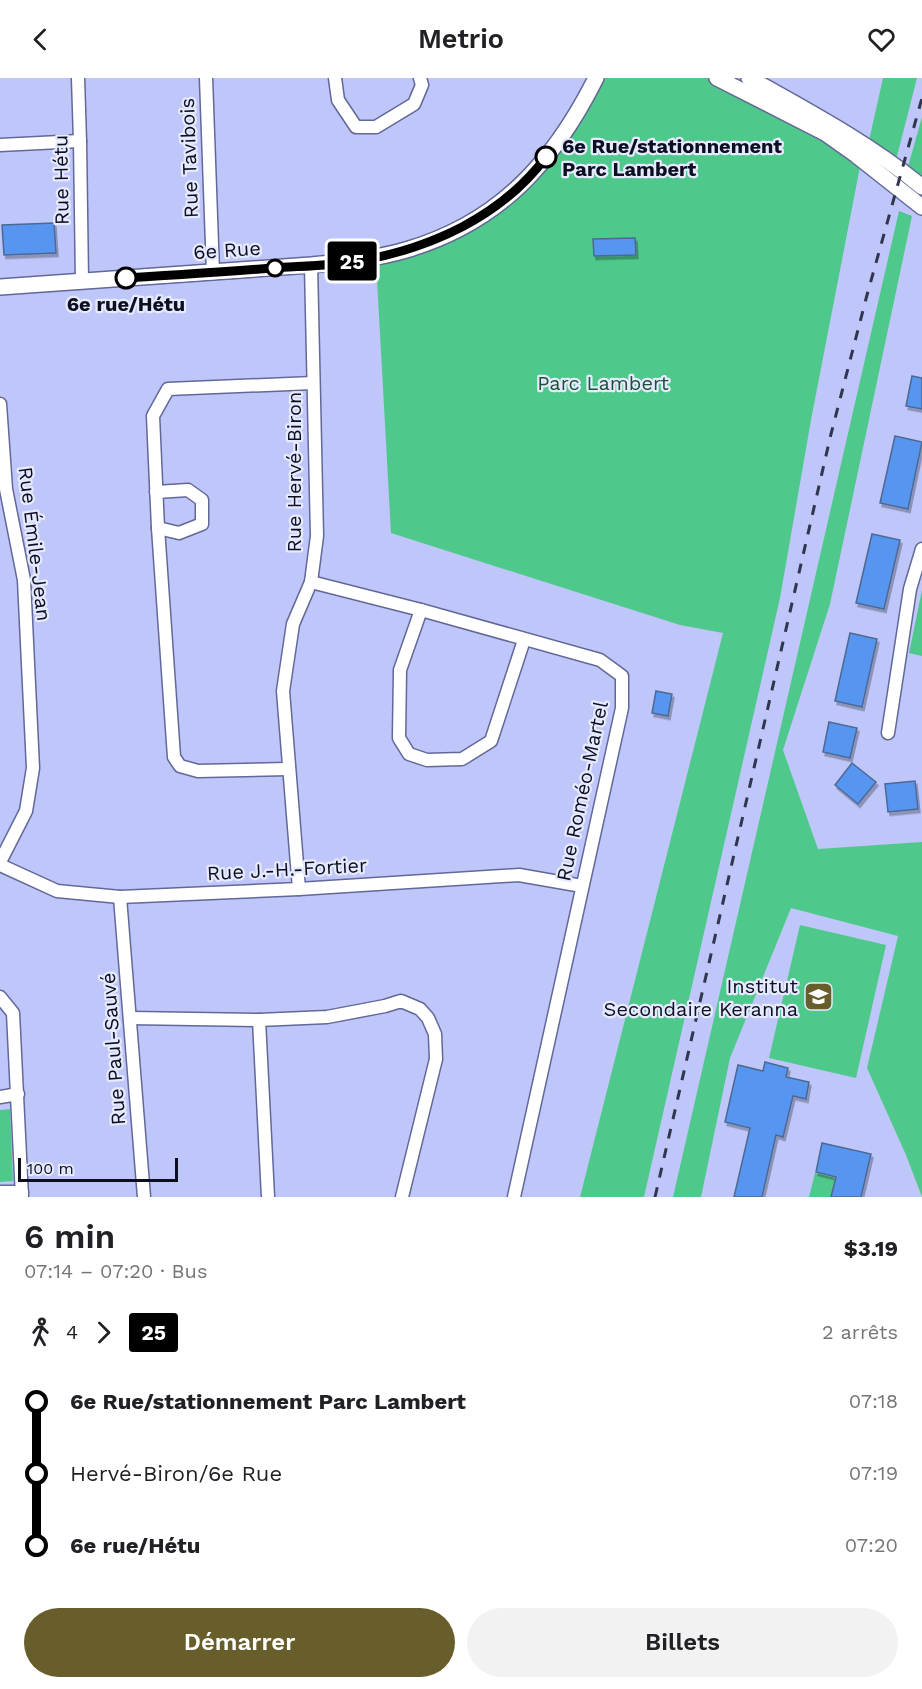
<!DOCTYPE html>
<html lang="fr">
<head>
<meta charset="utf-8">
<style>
  :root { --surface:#fff; --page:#f2f2f2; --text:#202124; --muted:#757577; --accent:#685e2b }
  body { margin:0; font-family:"Work Sans",sans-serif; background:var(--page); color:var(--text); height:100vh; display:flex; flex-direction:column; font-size:22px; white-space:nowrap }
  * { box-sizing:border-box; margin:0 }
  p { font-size:20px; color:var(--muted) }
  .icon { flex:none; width:33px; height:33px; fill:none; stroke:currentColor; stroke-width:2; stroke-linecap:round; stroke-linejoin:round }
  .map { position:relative; height:1119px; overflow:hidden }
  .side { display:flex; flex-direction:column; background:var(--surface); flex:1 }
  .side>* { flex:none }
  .badge { padding:0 12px; border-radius:4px; font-size:21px; line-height:39px }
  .scale { position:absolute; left:18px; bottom:15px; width:160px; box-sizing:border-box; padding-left:6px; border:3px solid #0d0e20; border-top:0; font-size:16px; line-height:21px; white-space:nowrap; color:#0d0e20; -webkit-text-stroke:4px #e6eaff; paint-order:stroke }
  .map>.badge { position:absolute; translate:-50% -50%; box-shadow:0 0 0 3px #fff }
  .legs { display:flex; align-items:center; gap:9px; height:66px; padding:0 24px; font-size:20px }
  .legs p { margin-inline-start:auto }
  .headline { display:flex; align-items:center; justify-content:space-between; height:102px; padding:0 24px }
  h1 { font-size:33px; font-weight:600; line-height:45px }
  .button { display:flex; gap:12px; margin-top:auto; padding:12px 24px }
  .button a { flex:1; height:69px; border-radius:36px; background:var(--accent); color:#fff; font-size:24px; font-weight:600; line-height:69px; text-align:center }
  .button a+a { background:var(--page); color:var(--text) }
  ul { padding:0 24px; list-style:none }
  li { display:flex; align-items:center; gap:21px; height:72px; font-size:22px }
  li i { display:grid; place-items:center; width:9px; height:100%; margin:0 8px; background:currentColor }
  li i::after { content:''; width:15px; height:15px; margin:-8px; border:4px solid; border-radius:50%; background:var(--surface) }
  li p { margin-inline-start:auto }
  li:first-child i { background:linear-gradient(#0000 50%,currentColor 0) }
  li:last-child i { background:linear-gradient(currentColor 50%,#0000 0) }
  header { display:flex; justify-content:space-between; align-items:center; height:78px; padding:0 24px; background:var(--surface); font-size:27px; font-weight:600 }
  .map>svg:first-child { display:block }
  .green { fill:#4fc98b }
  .building { fill:#5795f0; stroke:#4d6992; stroke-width:1.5; filter:url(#shadow) }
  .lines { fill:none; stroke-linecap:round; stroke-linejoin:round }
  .minor-casing { stroke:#626897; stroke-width:15 }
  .tertiary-casing { stroke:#626897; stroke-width:18 }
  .minor { stroke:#fff; stroke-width:12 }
  .tertiary { stroke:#fff; stroke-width:15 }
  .rail { stroke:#32354e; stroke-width:3; stroke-dasharray:10 10; stroke-linecap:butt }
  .line-1-casing { stroke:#fff; stroke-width:14 }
  .line-1 { stroke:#000; stroke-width:9 }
  .stop-1-dot { fill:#fff; stroke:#000; stroke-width:3 }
  .labels { text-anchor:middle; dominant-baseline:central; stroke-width:4.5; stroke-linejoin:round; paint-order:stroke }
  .stop-label { font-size:20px; font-weight:bold; fill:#0d0e20; stroke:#e6eaff; text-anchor:start }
  .street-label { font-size:20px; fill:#0d0e20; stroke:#e6eaff }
  .park-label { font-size:20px; fill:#1d5136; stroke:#e6eaff }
  .poi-label { font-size:20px; fill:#0d0e20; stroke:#e6eaff; text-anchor:end }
</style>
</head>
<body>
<header><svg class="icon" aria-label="back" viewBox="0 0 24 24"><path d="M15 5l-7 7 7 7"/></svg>Metrio<svg class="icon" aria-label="heart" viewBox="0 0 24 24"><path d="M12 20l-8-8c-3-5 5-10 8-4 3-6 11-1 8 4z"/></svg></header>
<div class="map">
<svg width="922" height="1119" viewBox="0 0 922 1119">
  <defs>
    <filter id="shadow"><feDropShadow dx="2" dy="3.5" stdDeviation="0" flood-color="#0004"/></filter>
  </defs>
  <rect width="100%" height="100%" fill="#bfc6fa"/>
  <g class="green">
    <polygon points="590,0 733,0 771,20 868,67 883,0 917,0 895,86 864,68 811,342 780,520 644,1119 580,1119 723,555 680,547 391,455 376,184 514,116"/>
    <polygon points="922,39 922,103 907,92"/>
    <polygon points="899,133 912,138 830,526 783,672 818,771 922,764 922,1119 906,1077 867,990 898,858 791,830 730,980 701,1119 673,1119"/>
    <polygon points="922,512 922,578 909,575"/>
    <polygon points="800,847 886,867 856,1000 769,980"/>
    <polygon points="10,1031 13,1103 0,1104 0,1032"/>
    <polygon points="815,1095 835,1100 831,1119 809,1119"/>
  </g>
  <g class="building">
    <polygon points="54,145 56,175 4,177 2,147"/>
    <polygon points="635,160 636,177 594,178 593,161"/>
    <polygon points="912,298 922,300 922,331 906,328"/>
    <polygon points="895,358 922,364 908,431 880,425"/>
    <polygon points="872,456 900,462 884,531 856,525"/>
    <polygon points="850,555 877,561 862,629 835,623"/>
    <polygon points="656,613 672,616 668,638 652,635"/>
    <polygon points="829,644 857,650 850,680 823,674"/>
    <polygon points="852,685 876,704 858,726 835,707"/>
    <polygon points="915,703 918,731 888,734 885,706"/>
    <polygon points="765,984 788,990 786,999 809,1004 806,1021 793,1018 783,1059 776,1057 762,1119 734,1119 750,1050 725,1044 738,987 763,993"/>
    <polygon points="822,1065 871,1076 861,1119 831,1119 836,1099 816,1094"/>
  </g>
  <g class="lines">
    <defs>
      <g id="minor">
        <polyline points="78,0 80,63 82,203"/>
        <polyline points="206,0 213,194"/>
        <polyline points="335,0 338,22 356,49 376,49 414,26 422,7 420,0"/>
        <polyline points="0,67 80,63"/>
        <polyline points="0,326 6,411 24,502 33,690 26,733 0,784"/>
        <polyline points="156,414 188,412 202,422 202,446 179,455 158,450"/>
        <polyline points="311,504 421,532 600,582 622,598 622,630 514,1119"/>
        <polyline points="421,532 400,592 399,660 409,676 427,682 462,681 491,663 524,562"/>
        <polyline points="888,655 910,511 922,471"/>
        <polyline points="288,691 198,693 180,688 174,679 158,450 153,338 168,311 313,305"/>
        <polyline points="0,787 57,813 120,819 299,811 519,797 582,808"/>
        <polyline points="299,811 283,613 293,546 311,504 317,458 311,187"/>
        <polyline points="120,819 144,1119"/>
        <polyline points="0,919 13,935 22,1119"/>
        <polyline points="130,940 259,942 327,939 385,928 401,923 420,931 428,940 435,956 436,981 402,1119"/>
        <polyline points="259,942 268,1119"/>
        <polyline points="0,1019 18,1016"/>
        <polyline points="0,1114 22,1114"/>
      </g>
      <g id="tertiary">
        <polyline points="717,0 825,55 856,77 922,129"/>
        <path d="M749,0C808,33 870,66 922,109"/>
        <path d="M0,209L311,187C343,184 375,181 406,172C499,145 554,84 596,0"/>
      </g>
    </defs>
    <use href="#minor" class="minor-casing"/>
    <use href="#tertiary" class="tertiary-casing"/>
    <use href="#minor" class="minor"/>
    <use href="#tertiary" class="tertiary"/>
    <polyline class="rail" points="655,1119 831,356 867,217 922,20"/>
  </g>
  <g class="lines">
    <defs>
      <path id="line-1" d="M126,200C175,197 223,194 272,190C301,188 330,188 359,183C431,170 501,139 546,79"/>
    </defs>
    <use href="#line-1" class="line-1-casing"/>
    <use href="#line-1" class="line-1"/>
  </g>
  <defs>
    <symbol id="school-square" viewBox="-11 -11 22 22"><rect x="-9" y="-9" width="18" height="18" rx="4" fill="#685e2b" stroke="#e6eaff"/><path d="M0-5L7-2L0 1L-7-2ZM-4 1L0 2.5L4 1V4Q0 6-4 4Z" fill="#fff"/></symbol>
  </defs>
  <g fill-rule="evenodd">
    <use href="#school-square" x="802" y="902" width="33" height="33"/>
  </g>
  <g class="stop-1-dot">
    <circle cx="546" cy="79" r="10"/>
    <circle cx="275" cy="190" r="8"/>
    <circle cx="126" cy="200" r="10"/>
  </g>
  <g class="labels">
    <g class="stop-label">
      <text x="562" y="68">6e Rue/stationnement<tspan x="562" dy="23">Parc Lambert</tspan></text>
      <text x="126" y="226" text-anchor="middle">6e rue/Hétu</text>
    </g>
    <g class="street-label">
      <text transform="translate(189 80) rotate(-92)">Rue Tavibois</text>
      <text transform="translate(61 102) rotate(-91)">Rue Hétu</text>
      <text transform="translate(227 172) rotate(-4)">6e Rue</text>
      <text transform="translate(294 394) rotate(-90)">Rue Hervé-Biron</text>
      <text transform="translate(35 466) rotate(83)">Rue Émile-Jean</text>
      <text transform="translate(582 713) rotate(-78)">Rue Roméo-Martel</text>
      <text transform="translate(287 791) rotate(-3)">Rue J.-H.-Fortier</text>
      <text transform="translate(113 971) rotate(-94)">Rue Paul-Sauvé</text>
    </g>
    <g class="park-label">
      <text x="603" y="305">Parc Lambert</text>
    </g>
    <g class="poi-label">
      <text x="798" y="908">Institut<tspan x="798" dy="23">Secondaire Keranna</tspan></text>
    </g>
  </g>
</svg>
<div class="scale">100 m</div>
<b class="badge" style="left:352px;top:183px;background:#000;color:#fff">25</b>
</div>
<section class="side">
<div class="headline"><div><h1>6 min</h1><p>07:14 – 07:20 · Bus</p></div><b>$3.19</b></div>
<div class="legs"><svg class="icon" aria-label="walk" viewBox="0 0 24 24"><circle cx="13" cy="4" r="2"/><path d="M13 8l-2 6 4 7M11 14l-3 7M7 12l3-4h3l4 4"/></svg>4<svg class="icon" aria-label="forward" viewBox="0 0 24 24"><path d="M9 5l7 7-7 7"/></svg><b class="badge" style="background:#000;color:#fff">25</b><p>2 arrêts</p></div>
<ul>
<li><i style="color:#000"></i><b>6e Rue/stationnement Parc Lambert</b><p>07:18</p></li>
<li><i style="color:#000"></i><span>Hervé-Biron/6e Rue</span><p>07:19</p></li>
<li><i style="color:#000"></i><b>6e rue/Hétu</b><p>07:20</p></li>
</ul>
<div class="button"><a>Démarrer</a><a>Billets</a></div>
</section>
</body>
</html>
